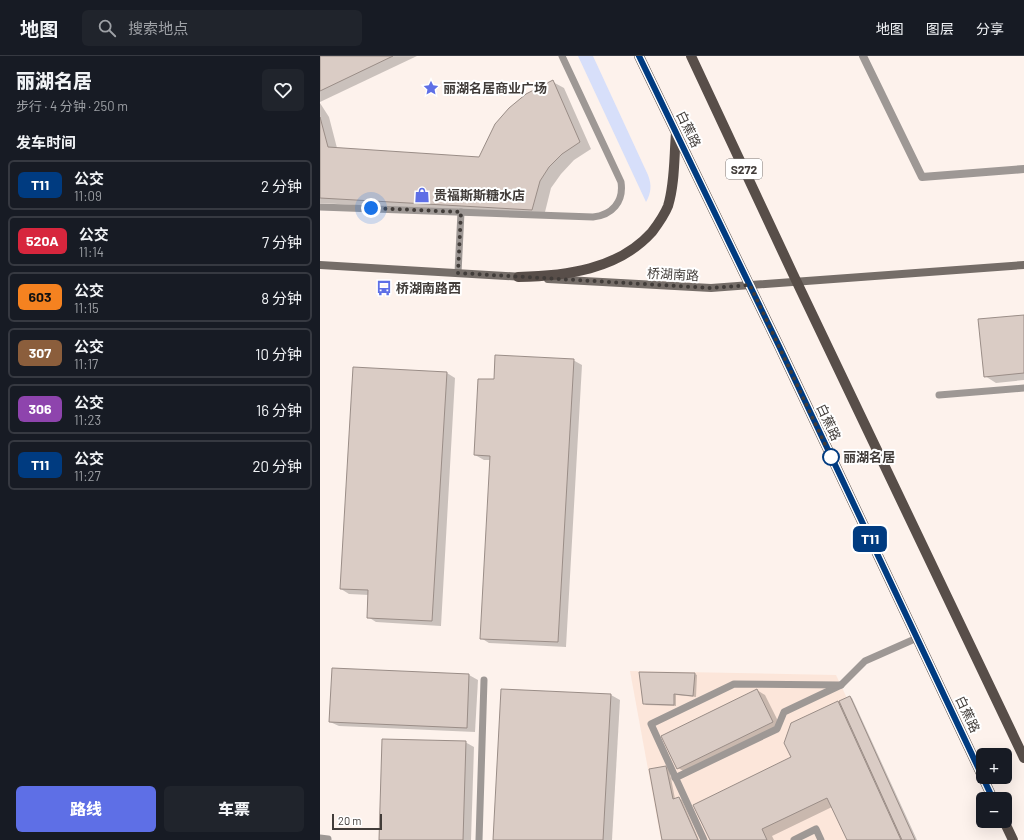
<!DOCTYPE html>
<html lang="zh">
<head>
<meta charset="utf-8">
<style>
  :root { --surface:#171b24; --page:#20242c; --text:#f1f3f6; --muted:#9ea1a6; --line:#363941; --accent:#5e6fe6 }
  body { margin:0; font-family:Barlow,"Noto Sans SC",sans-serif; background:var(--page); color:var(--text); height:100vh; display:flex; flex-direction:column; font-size:15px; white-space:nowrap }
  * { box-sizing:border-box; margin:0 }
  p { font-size:13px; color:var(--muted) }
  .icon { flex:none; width:22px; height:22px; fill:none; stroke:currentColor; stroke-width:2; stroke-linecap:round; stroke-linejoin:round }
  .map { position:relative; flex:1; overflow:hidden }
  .sheet { display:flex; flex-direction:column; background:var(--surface); width:320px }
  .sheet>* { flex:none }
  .badge { padding:0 8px; border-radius:6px; font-size:14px; line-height:26px }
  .buttons { position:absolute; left:656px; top:692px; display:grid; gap:8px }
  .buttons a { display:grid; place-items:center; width:36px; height:36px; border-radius:6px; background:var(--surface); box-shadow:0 4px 16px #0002; font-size:20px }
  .scale { position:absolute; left:12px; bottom:10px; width:50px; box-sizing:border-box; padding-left:4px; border:2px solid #413c39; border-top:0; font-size:11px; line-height:14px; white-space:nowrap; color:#413c39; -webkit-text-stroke:3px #fff; paint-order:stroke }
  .you { position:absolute; width:20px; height:20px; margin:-10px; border:3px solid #fff; border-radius:50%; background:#1a73e8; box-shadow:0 0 0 6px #1a73e833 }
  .map>.badge { position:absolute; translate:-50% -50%; box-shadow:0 0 0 2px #fff }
  h2 { padding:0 16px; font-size:15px; line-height:36px }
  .round { display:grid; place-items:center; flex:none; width:42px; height:42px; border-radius:6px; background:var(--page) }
  .headline { display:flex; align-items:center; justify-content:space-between; height:68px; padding:0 16px }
  h1 { font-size:19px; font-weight:800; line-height:30px }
  .action { display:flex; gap:8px; margin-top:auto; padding:8px 16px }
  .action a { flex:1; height:46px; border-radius:6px; background:var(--accent); color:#fff; font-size:16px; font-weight:800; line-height:46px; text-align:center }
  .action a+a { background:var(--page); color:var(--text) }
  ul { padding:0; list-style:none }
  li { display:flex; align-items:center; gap:12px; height:50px; margin:0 8px 6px; padding:0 8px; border:2px solid var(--line); border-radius:6px }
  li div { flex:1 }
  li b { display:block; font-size:15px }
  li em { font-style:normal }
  li .badge { min-width:44px; font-weight:700; text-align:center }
  header { display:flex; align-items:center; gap:24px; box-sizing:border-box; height:56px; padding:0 20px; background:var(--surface); border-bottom:1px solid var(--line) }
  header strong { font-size:19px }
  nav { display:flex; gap:22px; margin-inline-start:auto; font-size:14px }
  .search { width:280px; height:36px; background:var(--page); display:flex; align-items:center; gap:10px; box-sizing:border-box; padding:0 14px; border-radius:6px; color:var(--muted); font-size:15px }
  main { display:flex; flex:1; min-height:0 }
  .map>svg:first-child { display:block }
  .built { fill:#fce6da }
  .green { fill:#d7dffa }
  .shadow { fill:#0003 }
  .building { fill:#daccc5; stroke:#9a8d87 }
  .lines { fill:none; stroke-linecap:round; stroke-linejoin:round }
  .lane { stroke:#9e9895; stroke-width:7 }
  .street { stroke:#9e9895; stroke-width:8 }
  .secondary { stroke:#756d68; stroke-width:8 }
  .primary { stroke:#584e49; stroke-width:10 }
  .line-casing { stroke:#fff; stroke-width:9 }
  .line { stroke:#003b80; stroke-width:6 }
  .walk { stroke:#413c39; stroke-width:4; stroke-dasharray:0 7.2 }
  .stop-dot { fill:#fff; stroke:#003b80; stroke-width:2 }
  .labels { text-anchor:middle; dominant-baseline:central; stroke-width:4; stroke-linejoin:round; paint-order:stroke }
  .shield { fill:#fff; stroke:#7a7674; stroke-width:1 }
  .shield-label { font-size:12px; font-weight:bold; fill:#413c39 }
  .poi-label { font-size:13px; font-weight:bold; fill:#413c39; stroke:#fff; text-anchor:start }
  .street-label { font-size:13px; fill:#413c39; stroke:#fff }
  .stop-label { font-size:13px; font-weight:bold; fill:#413c39; stroke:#fff; text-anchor:start }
</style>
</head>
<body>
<header>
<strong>地图</strong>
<div class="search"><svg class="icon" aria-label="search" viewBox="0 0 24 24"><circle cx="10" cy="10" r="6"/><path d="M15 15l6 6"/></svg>搜索地点</div>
<nav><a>地图</a><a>图层</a><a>分享</a></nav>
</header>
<main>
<section class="sheet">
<div class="headline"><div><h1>丽湖名居</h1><p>步行 · 4 分钟 · 250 m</p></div><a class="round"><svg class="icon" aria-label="heart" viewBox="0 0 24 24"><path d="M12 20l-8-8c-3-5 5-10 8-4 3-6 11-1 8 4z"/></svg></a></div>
<h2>发车时间</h2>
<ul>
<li><span class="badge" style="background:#003b80;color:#fff">T11</span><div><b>公交</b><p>11:09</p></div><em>2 分钟</em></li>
<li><span class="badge" style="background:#d7263d;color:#fff">520A</span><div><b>公交</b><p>11:14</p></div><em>7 分钟</em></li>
<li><span class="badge" style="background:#f58220;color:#111">603</span><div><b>公交</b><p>11:15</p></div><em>8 分钟</em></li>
<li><span class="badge" style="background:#8b5e3c;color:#fff">307</span><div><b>公交</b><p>11:17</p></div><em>10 分钟</em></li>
<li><span class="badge" style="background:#8e44ad;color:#fff">306</span><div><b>公交</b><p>11:23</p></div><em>16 分钟</em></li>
<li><span class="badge" style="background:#003b80;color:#fff">T11</span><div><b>公交</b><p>11:27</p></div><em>20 分钟</em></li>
</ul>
<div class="action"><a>路线</a><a>车票</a></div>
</section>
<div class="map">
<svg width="704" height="784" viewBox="0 0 704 784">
  <rect width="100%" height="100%" fill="#fdf2ec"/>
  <polygon class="built" points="310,615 516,619 594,784 341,784"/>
  <path class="green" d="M258,0H273L328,119C332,129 331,137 326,146Z"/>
  <g class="shadow">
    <polygon points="0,0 97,0 0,46"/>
    <polygon points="233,26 244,32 271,93 254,104 241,118 231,132 224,160 0,147 0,47 9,61 17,92 159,102"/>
    <polygon points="704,260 704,324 676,327 665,320"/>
    <polygon points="253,304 262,309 246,591 169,587 161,582 171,404 164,404 155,399"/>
    <polygon points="127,317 135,322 121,570 56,566 48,561 49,539 29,538 21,533"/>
    <polygon points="13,613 149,619 158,624 155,676 19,670 10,666"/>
    <polygon points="320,617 375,618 377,619 376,641 356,639 356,650 326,649 324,647"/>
    <polygon points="182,634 291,639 300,644 292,784 174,784"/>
    <polygon points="437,634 445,639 461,671 367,717 358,712"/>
    <polygon points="530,641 532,642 597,784 528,784 512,751 452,780 454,784 391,784 472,701 518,646 521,648"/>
    <polygon points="145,686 154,691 151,784 60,784"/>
    <polygon points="346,711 349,712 355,743 359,742 362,744 379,784 343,784"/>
  </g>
  <g class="building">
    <polygon points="0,0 73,0 0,35"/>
    <polygon points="233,24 260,86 242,98 229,111 220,125 212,154 0,142 0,61 8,91 159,101 175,68 189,52 206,38"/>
    <polygon points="704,259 704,317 664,321 658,263"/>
    <polygon points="175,299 254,303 238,586 160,583 170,400 154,399 158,323 174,323"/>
    <polygon points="33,311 127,316 112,565 47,562 48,534 20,533"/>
    <polygon points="12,612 149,618 147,672 9,666"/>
    <polygon points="319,616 375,617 373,640 354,638 354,649 323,648"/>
    <polygon points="181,633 291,638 283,784 173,784"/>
    <polygon points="437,633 453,666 357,713 341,680"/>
    <polygon points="530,640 595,784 582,784 519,645"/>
    <polygon points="518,645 581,784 527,784 507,742 442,773 447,784 390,784 373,749 471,701 464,687 471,667"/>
    <polygon points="62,683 146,685 143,784 59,784"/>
    <polygon points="346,710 353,743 359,741 378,784 342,784 329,713"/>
  </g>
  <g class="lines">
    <g class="lane">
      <path d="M0,151L273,161C292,159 304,146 301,126L242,0"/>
      <polyline points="138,217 141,156"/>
      <polyline points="619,339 704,332"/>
      <polyline points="355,722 457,673 464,656 521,629 545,605 597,582"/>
      <polyline points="0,782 8,783 8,784"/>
      <polyline points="159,784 164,624"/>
      <polyline points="384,784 331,668 414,628 521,629"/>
      <polyline points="474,784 496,773 501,784"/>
    </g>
    <polyline class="street" points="543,0 602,121 704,113"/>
    <g class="secondary">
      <polyline points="0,209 203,221"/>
      <polyline points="228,223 391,232 704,209"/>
    </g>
    <g class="primary">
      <polyline points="319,0 459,290 673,743"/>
      <polyline points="371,0 473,218 704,702"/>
      <path d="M198,221C245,220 298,214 332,176C338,168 344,160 348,150C355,127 354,101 356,77"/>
      <polyline points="684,765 693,784"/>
    </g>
  </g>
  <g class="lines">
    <defs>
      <polyline id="line" points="319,0 459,290 673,743"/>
    </defs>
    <use href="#line" class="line-casing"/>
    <use href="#line" class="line"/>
    <polyline class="walk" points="51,152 141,156 138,217 391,232 430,229 511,401"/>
  </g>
  <defs>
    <symbol id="sight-bare" viewBox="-9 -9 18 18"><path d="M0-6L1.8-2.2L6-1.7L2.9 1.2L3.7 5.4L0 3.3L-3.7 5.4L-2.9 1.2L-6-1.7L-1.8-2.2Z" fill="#5e6fe6" stroke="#fff" stroke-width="2.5" paint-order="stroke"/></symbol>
    <symbol id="shop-bare" viewBox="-9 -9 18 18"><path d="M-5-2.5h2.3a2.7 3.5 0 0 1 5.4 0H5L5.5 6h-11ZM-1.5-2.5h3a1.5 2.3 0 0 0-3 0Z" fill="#5e6fe6" stroke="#fff" stroke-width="2.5" paint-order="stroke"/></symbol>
    <symbol id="bus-bare" viewBox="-9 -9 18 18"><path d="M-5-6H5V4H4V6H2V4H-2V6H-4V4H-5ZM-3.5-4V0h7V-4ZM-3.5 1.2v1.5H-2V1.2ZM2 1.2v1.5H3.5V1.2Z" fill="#5e6fe6" stroke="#fff" stroke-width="2.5" paint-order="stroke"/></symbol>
  </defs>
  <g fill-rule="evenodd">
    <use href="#sight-bare" x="100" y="21" width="22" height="22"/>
    <use href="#shop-bare" x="91" y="128" width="22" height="22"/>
    <use href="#bus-bare" x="53" y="221" width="22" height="22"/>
  </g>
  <circle class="stop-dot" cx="511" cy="401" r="8"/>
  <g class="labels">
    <rect class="shield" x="406" y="103" width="36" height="20" rx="3"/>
    <g class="shield-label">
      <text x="424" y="113">S272</text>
    </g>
    <g class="poi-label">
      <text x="123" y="32">丽湖名居商业广场</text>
      <text x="114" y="139">贵福斯斯糖水店</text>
      <text x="76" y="232">桥湖南路西</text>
    </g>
    <g class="street-label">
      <text transform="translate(369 73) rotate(64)">白蕉路</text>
      <text transform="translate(353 218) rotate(3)">桥湖南路</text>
      <text transform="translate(509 366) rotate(65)">白蕉路</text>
      <text transform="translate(648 658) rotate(65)">白蕉路</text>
    </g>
    <g class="stop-label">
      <text x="523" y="401">丽湖名居</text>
    </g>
  </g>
</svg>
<div class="buttons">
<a>+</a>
<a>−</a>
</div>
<div class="scale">20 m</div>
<div class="you" style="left:51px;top:152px"></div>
<b class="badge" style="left:550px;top:483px;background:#003b80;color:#fff">T11</b>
</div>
</main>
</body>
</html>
